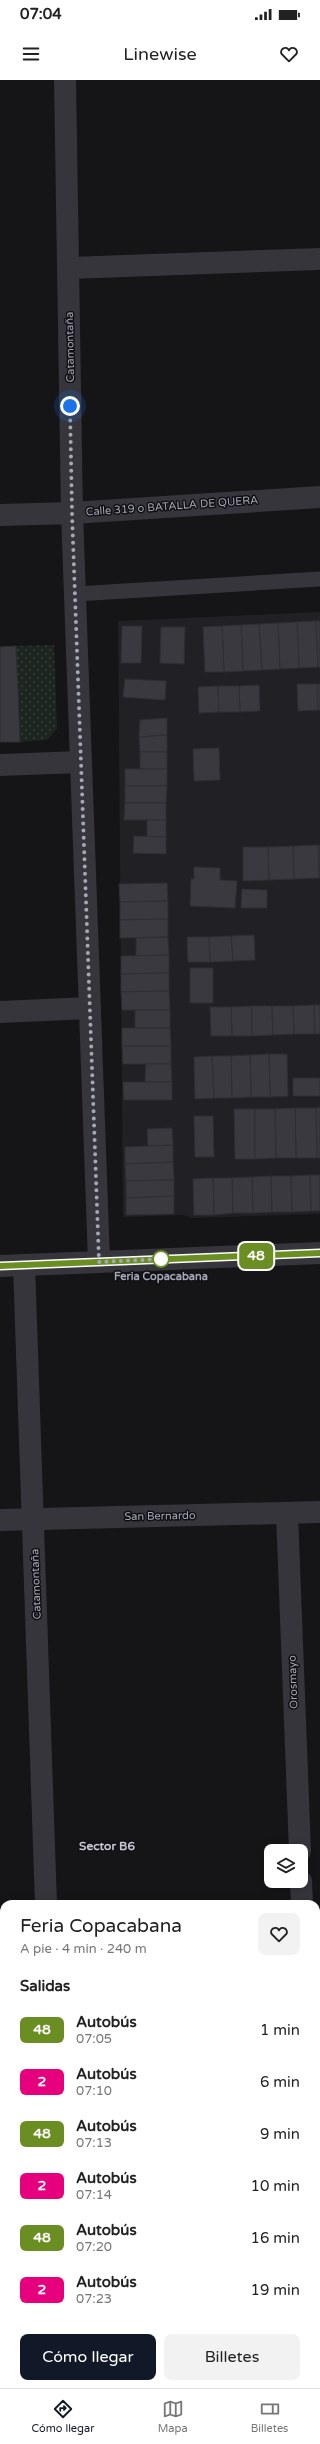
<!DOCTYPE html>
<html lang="es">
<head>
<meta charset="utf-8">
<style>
  :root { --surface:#fff; --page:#f2f2f2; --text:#222; --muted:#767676; --line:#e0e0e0; --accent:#111827 }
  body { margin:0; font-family:"Varela Round",sans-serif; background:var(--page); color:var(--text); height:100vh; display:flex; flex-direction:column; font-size:15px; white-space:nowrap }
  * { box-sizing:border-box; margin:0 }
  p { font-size:13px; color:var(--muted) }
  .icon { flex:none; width:22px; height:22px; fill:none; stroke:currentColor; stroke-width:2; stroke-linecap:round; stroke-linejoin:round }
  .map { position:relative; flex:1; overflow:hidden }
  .drawer { position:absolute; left:0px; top:1820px; width:320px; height:488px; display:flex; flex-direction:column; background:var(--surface); border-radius:12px 12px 0 0; box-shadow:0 2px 10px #0003 }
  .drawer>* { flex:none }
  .badge { padding:0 8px; border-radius:6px; font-size:14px; line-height:26px }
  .buttons { position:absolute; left:264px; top:1764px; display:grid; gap:8px }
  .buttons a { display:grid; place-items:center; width:44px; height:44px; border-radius:8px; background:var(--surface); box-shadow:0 2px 10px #0003; font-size:20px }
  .you { position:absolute; width:20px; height:20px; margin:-10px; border:3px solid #fff; border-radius:50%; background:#1a73e8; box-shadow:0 0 0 6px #1a73e833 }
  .map>.badge { position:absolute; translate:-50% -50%; box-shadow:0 0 0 2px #fff }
  h2 { padding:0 20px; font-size:15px; line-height:36px }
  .round { display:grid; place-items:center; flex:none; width:42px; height:42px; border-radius:8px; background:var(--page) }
  .headline { display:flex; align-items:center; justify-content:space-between; height:68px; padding:0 20px }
  h1 { font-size:19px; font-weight:600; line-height:30px }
  .cta { display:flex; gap:8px; margin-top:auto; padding:8px 20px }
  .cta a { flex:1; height:46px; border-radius:8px; background:var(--accent); color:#fff; font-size:16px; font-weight:600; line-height:46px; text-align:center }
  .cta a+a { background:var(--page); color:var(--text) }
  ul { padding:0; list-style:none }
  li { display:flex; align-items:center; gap:12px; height:52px; padding:0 20px }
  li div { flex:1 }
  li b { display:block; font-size:15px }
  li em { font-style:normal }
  li .badge { min-width:44px; font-weight:700; text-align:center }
  .status { display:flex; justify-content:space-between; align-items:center; height:28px; padding:0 20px; background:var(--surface); direction:ltr }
  .status svg { height:11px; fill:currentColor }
  header { display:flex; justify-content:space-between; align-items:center; height:52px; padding:0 20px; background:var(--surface); font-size:18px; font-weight:600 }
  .dock { display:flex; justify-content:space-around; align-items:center; height:56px; border-top:1px solid var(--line); background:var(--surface); font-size:11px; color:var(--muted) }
  .dock a { display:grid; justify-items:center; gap:2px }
  .dock .current { color:var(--accent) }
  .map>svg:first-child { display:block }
  .built { fill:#212024 }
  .grass { fill:url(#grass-dots) }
  .building { fill:#3a393f; stroke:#2f2e33 }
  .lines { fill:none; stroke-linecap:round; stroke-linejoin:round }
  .service { stroke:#36353c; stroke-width:15 }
  .minor { stroke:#36353c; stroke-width:22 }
  .tertiary { stroke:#36353c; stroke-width:22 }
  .line-casing { stroke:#fff; stroke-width:9 }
  .line { stroke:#6b8e23; stroke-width:6 }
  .walk { stroke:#a5a6b8; stroke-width:4; stroke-dasharray:0 7.2 }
  .stop-dot { fill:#fff; stroke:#6b8e23; stroke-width:2 }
  .labels { text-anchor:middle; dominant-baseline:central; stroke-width:3; stroke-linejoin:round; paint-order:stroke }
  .street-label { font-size:11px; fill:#a5a6b8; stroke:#100f12 }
  .stop-label { font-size:11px; font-weight:bold; fill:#a5a6b8; stroke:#100f12 }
  .neighbourhood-label { font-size:12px; font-weight:bold; fill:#c6c7d4; stroke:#100f12 }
</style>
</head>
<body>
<div class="status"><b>07:04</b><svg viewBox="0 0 49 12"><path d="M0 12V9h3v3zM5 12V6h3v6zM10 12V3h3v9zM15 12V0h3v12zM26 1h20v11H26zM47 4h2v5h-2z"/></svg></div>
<header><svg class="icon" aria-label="menu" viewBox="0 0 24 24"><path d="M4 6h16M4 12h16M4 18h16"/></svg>Linewise<svg class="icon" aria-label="heart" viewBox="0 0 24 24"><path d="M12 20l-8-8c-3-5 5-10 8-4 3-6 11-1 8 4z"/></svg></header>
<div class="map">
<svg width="320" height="2308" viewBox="0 0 320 2308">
  <defs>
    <pattern id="grass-dots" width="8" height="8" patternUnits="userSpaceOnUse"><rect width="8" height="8" fill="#1c251f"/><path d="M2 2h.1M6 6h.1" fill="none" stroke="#3a423d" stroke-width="1.8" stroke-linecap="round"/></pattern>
  </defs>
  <rect width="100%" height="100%" fill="#151417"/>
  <polygon class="built" points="320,532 320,1134 192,1138 183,1135 123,1137 118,541"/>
  <polygon class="grass" points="54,565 57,649 47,660 20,662 16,566"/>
  <g class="building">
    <polygon points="316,541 318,587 299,588 297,542"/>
    <polygon points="316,541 320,541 320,587 318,587"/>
    <polygon points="297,542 299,588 280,589 278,543"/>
    <polygon points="278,543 280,589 262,590 259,544"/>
    <polygon points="259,544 262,590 243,591 241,545"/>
    <polygon points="241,545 243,591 224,592 222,546"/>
    <polygon points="122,546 142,546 141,583 121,583"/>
    <polygon points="222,546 224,592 205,592 203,547"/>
    <polygon points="161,547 185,547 184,584 160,583"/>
    <polygon points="16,566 20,662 0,662 0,567"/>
    <polygon points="125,599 166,601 165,620 123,617"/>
    <polygon points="297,604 317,604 318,630 298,631"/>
    <polygon points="317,604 320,604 320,630 318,630"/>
    <polygon points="259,605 260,631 240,632 239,606"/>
    <polygon points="218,606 219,632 199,633 198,607"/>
    <polygon points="218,606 239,606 240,632 219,632"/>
    <polygon points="167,638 167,655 139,657 140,640"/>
    <polygon points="167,655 167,672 140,672 139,657"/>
    <polygon points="219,668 220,700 194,701 193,669"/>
    <rect x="140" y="672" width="27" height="17"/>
    <rect x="125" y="689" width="42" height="17"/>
    <polygon points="125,706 167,706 166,723 125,723"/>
    <polygon points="125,723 166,723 166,740 124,740"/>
    <rect x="147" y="740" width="19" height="17"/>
    <polygon points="134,756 166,757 166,774 133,773"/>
    <polygon points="318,765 320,765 320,798 319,798"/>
    <polygon points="318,765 319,798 294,799 293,766"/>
    <polygon points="293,766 294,799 269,800 268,767"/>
    <polygon points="243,767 268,767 269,800 243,801"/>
    <polygon points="194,787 220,788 220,800 237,801 235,828 190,826 191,799 194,799"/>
    <polygon points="167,803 168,821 120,822 119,804"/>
    <polygon points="242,809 267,810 267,828 241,828"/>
    <polygon points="168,821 168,839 120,840 120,822"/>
    <polygon points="168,839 168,857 120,858 120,840"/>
    <polygon points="254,855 255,880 233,881 231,856"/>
    <polygon points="231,856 233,881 210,882 209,857"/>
    <polygon points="168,857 169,875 136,876 136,858"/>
    <polygon points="187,857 209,857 210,882 188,882"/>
    <polygon points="169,875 169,893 121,894 121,876"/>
    <rect x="190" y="888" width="23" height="35"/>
    <polygon points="169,893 169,911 121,912 121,894"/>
    <polygon points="169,911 170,930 122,930 121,912"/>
    <polygon points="314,925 315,954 294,954 293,926"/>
    <polygon points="314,925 320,925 320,954 315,954"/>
    <polygon points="252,926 252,956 232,956 231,927"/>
    <polygon points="252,926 272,926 273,955 252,956"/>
    <polygon points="272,926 293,926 294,954 273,955"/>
    <polygon points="210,927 231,927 232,956 211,956"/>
    <rect x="135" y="930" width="35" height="18"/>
    <polygon points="122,948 170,948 171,966 122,966"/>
    <polygon points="122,966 171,966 171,984 123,984"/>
    <polygon points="269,974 287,974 288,1016 270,1017"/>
    <polygon points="269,974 270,1017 251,1017 250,975"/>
    <polygon points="250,975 251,1017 232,1018 231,976"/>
    <polygon points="212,976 231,976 232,1018 214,1018"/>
    <polygon points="212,976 214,1018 195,1019 194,977"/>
    <polygon points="146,984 171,984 172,1002 145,1002"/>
    <rect x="293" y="998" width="27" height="18"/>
    <polygon points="123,1002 172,1002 172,1020 124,1020"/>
    <polygon points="320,1027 320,1078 317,1078 316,1028"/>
    <polygon points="295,1028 316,1028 317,1078 296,1078"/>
    <polygon points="295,1028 296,1078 276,1078 275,1029"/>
    <polygon points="234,1029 255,1029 255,1079 235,1079"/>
    <polygon points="255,1029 275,1029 276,1078 255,1079"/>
    <polygon points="194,1036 213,1036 214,1077 195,1077"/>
    <polygon points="172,1048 173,1065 148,1066 147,1049"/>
    <polygon points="173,1065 173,1082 125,1084 125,1067"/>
    <polygon points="173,1082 174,1100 126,1101 125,1084"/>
    <polygon points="310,1095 320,1095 320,1131 311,1131"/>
    <polygon points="310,1095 311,1131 292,1132 291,1096"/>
    <polygon points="271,1096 272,1132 253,1133 252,1097"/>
    <polygon points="271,1096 291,1096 292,1132 272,1132"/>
    <polygon points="252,1097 253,1133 233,1133 232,1098"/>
    <polygon points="213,1098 232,1098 233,1133 214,1135"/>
    <polygon points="213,1098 214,1135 194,1135 193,1099"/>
    <polygon points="174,1100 174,1116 126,1118 126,1101"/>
    <polygon points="174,1116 174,1134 126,1135 126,1118"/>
  </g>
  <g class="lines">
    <polyline class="service" points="76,514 320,499"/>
    <g class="minor">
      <polyline points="65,0 72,433 99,1181"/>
      <polyline points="69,188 320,179"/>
      <polyline points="0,435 72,433 320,417"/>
      <polyline points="0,685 81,682"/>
      <polyline points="0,932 90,928"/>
      <polyline points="24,1185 46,1824"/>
      <polyline points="287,1433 300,1771"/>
      <polyline points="0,1440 320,1432"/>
      <polyline points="301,1801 302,1824"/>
      <polyline points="65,2304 65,2308"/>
      <polyline points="313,2304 313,2308"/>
    </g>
    <g class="tertiary">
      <polyline points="0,1186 320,1173"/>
      <polyline points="316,1848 320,1848"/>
      <polyline points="0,1859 4,1859"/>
    </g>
  </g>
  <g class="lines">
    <defs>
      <polyline id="line" points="0,1186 320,1173"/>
    </defs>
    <use href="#line" class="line-casing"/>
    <use href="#line" class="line"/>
    <polyline class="walk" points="70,326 72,433 99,1182 161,1179"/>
  </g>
  <circle class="stop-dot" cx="161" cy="1179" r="8"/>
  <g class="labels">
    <g class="street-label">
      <text transform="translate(70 267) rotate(-91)">Catamontaña</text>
      <text transform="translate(172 426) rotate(-4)">Calle 319 o BATALLA DE QUERA</text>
      <text transform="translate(160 1436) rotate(-1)">San Bernardo</text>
      <text transform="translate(36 1504) rotate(-92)">Catamontaña</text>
      <text transform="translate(293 1602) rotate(-92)">Orosmayo</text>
    </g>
    <g class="stop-label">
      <text x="161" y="1196">Feria Copacabana</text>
    </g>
    <g class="neighbourhood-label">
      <text x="107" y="1766">Sector B6</text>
    </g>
  </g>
</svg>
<div class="buttons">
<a><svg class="icon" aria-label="layers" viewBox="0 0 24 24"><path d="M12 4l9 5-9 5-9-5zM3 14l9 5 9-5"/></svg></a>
</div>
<div class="you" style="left:70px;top:326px"></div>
<b class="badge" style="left:256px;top:1176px;background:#6b8e23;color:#fff">48</b>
<section class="drawer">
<div class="headline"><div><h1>Feria Copacabana</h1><p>A pie · 4 min · 240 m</p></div><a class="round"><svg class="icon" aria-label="heart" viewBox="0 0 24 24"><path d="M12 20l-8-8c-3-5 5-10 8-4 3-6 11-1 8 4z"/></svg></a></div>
<h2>Salidas</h2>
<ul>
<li><span class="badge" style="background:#6b8e23;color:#fff">48</span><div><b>Autobús</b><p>07:05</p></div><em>1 min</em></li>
<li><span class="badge" style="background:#e6007e;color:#fff">2</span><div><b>Autobús</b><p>07:10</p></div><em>6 min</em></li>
<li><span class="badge" style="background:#6b8e23;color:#fff">48</span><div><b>Autobús</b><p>07:13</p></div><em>9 min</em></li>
<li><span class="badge" style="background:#e6007e;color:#fff">2</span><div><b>Autobús</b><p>07:14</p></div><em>10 min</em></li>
<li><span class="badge" style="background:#6b8e23;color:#fff">48</span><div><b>Autobús</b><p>07:20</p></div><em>16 min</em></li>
<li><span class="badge" style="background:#e6007e;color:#fff">2</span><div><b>Autobús</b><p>07:23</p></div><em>19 min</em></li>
</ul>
<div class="cta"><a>Cómo llegar</a><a>Billetes</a></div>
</section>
</div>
<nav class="dock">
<a class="current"><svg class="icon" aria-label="directions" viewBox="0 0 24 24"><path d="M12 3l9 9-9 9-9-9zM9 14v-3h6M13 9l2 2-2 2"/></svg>Cómo llegar</a>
<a><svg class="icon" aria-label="map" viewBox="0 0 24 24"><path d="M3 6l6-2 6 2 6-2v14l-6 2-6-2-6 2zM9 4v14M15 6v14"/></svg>Mapa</a>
<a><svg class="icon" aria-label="tickets" viewBox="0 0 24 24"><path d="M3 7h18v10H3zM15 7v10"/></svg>Billetes</a>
</nav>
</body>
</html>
